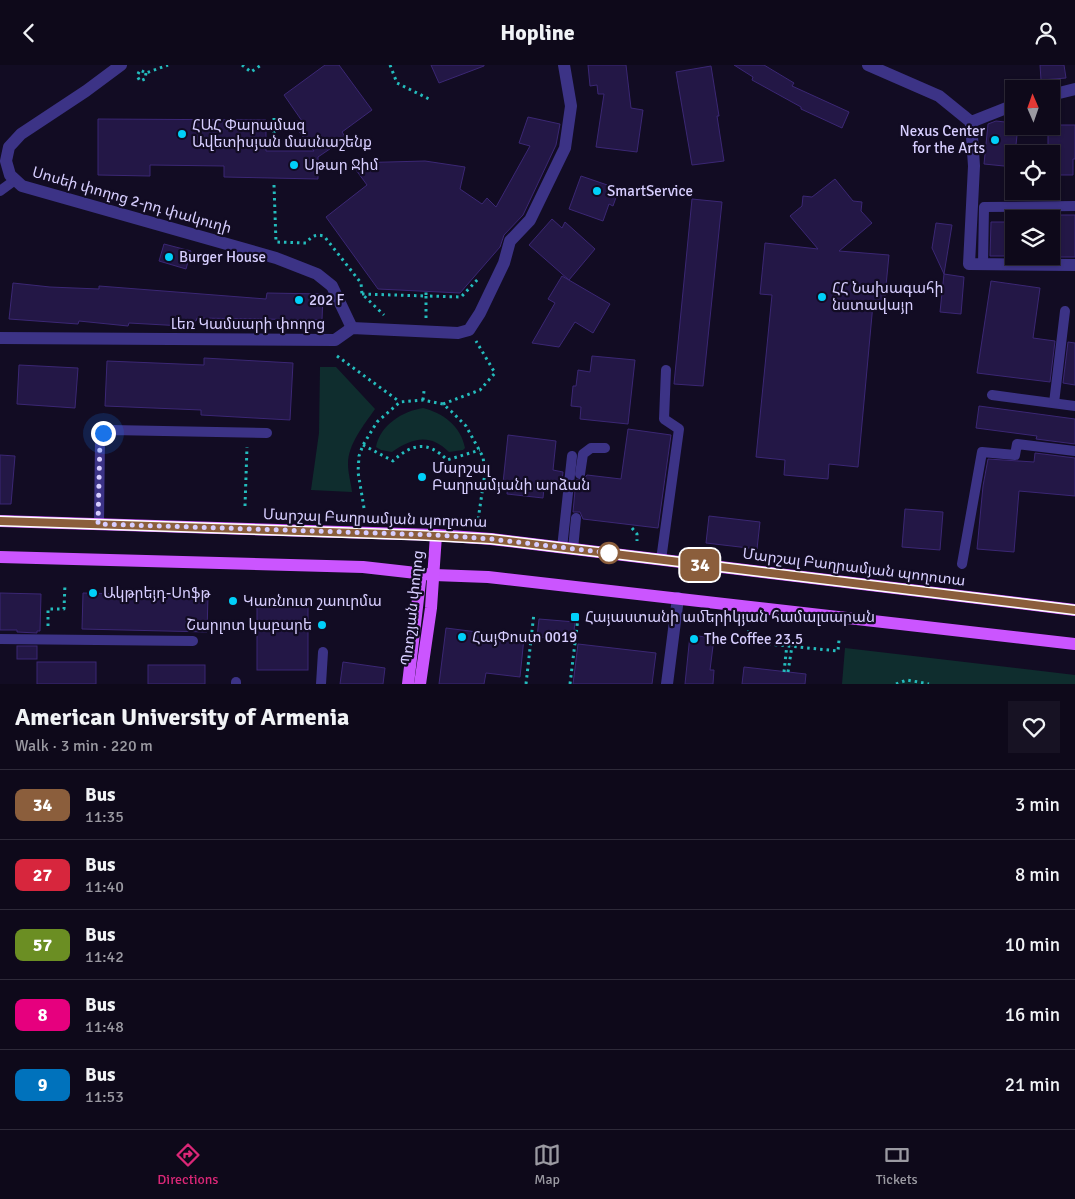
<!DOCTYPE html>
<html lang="en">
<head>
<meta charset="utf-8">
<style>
  :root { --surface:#0e091a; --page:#171223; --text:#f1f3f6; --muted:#9b9aa2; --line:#2e2a39; --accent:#db2777 }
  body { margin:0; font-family:Signika,"Noto Sans Armenian",sans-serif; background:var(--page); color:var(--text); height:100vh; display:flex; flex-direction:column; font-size:19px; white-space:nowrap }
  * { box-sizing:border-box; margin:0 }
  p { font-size:16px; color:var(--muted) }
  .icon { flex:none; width:28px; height:28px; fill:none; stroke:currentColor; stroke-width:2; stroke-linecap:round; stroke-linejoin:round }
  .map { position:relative; height:619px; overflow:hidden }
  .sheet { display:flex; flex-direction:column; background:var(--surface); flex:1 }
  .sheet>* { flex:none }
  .badge { padding:0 10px; border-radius:8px; font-size:18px; line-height:32px }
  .needle { width:32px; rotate:358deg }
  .buttons { position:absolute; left:1005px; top:15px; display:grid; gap:10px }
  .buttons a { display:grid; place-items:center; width:55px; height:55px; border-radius:0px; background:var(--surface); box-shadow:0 1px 4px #0004,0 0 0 1px var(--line); font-size:25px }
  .you { position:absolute; width:25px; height:25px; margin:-12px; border:4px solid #fff; border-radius:50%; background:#1a73e8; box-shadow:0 0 0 8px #1a73e833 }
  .map>.badge { position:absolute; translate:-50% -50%; box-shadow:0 0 0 2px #fff }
  .round { display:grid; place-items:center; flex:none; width:52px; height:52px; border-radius:0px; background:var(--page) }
  .head { display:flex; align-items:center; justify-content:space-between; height:85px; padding:0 15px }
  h1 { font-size:24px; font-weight:700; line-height:38px }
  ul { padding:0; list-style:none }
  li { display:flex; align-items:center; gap:15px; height:70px; padding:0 15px; border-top:1px solid var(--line) }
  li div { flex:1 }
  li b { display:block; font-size:19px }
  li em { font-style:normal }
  li .badge { min-width:55px; font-weight:700; text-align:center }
  header { display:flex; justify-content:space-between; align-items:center; height:65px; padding:0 15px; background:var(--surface); font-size:22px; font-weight:700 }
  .menu { display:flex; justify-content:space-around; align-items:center; height:70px; border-top:1px solid var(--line); background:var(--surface); font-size:14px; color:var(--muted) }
  .menu a { display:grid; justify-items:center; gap:2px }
  .menu .on { color:var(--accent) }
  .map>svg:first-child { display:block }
  .green { fill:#0f2d2e }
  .building { fill:#231746; stroke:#3b2774 }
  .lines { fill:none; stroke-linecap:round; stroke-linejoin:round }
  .path { stroke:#24bcbd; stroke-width:3; stroke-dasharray:2.5 4; stroke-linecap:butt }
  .service { stroke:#3c3386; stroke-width:10 }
  .minor { stroke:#3c3386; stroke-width:12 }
  .tertiary { stroke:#3c3386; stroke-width:12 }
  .primary { stroke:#cb55ff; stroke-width:12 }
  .path-bridge { stroke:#24bcbd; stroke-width:3; stroke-dasharray:2.5 4; stroke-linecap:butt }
  .line-casing { stroke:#fff; stroke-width:11 }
  .line { stroke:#8b5e3c; stroke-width:8 }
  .walk { stroke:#d7ceff; stroke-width:5; stroke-dasharray:0 9 }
  .poi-dot { fill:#00d0f9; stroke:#120c23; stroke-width:2 }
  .stop-dot { fill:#fff; stroke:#8b5e3c; stroke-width:2.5 }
  .labels { text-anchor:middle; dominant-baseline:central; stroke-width:4.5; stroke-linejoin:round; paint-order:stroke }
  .poi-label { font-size:15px; fill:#d7ceff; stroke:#120c23; text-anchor:start }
  .street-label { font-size:15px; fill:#d7ceff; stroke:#120c23 }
</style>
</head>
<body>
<header><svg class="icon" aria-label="back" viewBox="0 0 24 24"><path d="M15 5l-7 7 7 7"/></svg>Hopline<svg class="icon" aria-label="person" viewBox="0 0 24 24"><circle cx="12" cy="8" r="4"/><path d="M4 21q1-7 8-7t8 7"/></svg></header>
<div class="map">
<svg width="1075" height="619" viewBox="0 0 1075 619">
  <rect width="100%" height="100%" fill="#120c23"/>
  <g class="green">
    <path d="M320,302H336L375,344C364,360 348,379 348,399C348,408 351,418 352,427L311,425L319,368Z"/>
    <path d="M423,343C443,348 461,361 465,383L463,385L449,387C430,368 412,373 392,387L381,385L376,382C380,360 403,346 423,343Z"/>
    <polygon points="845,583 1075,610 1075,619 842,619"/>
  </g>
  <g class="building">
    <polygon points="325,0 339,0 372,45 342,67 346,73 318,92 318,114 224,112 224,101 150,100 150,111 98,110 98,54 266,55 266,86 314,86 291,56 302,56 284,30"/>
    <polygon points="431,0 484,0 484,1 439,18"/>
    <polygon points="588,0 626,0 631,43 643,45 637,87 596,82 604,29 598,29 597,20 590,21"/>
    <polygon points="734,0 764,0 794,18 792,21 849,47 842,63 801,44 801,42 752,15 753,12"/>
    <polygon points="1040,0 1064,0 1066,13 1041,15"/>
    <polygon points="711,1 719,51 717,51 724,96 692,100 676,7"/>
    <polygon points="528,52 560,59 556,80 523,150 504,170 500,182 460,228 378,224 326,152 367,120 351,98 425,96 465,102 460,124 482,139 487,133 496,142 530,81 519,78"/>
    <polygon points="996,56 1014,58 1014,61 1018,61 1015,89 1014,89 1014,102 984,99 988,59"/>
    <polygon points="1051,60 1075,60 1075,94 1073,94 1073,110 1055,110 1055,93 1051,93 1051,89 1048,89 1048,61"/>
    <polygon points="581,111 619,124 613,141 609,139 603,156 569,144"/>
    <polygon points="835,114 853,136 862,137 861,146 872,158 839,186 889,190 884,241 873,239 858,402 829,399 828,414 784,410 785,395 756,392 772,230 760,229 765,178 818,184 790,151 802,141 803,131 812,132"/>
    <polygon points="692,134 722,137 703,321 674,319"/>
    <rect x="1051" y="150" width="24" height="42"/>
    <polygon points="552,154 562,163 565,157 595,184 569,215 529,180"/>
    <polygon points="991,157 1014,157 1014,191 990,191"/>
    <polygon points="936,158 952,160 944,209 964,212 961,249 940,247 944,209 932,183"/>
    <polygon points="164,179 191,186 186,204 159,196"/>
    <polygon points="562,211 610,239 593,268 575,257 559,282 532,278 555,238 548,234"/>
    <polygon points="991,216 1040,223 1033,273 1055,276 1050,317 977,308"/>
    <polygon points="13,218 50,222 99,224 99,221 266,234 267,228 323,229 322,255 197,253 196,256 183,255 183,261 129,258 128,261 79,256 78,259 9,254"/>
    <polygon points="1068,277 1075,278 1075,320 1063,318"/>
    <polygon points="592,291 635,295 628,359 580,354 581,342 571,341 573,321 576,321 578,305 590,307"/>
    <polygon points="204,293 293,298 290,355 201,350 201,345 105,341 107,296 204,300"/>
    <polygon points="19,300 78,303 75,343 17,339"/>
    <polygon points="979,341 1075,354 1075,379 1036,374 1037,371 976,363"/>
    <polygon points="628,364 671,370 658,463 583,454 580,447 573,447 576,415 583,415 587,410 621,414"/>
    <polygon points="508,370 556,376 553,405 563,407 561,424 544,423 543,433 507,429 508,418 503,418"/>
    <polygon points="1035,388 1075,393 1075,431 1019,426 1014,487 977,484 983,421 988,394 1034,397"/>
    <polygon points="0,390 15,391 11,439 0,439"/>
    <polygon points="905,444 943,447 940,485 902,482"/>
    <polygon points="709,451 760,457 757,484 706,478"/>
    <polygon points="0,528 41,529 40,566 37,566 37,568 17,567 17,565 0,565"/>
    <polygon points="83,528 208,531 207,567 82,564"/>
    <rect x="257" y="539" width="51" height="66"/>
    <polygon points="539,554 575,557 573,575 537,572"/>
    <polygon points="446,563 524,573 520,612 486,608 484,619 439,619"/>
    <polygon points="690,570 714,573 710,605 714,605 713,619 685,619"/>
    <polygon points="578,579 656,588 652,619 573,619"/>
    <rect x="17" y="581" width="20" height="13"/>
    <rect x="37" y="597" width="59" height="22"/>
    <polygon points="343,597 385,603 383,619 340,619"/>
    <rect x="148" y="600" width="57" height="19"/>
    <polygon points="744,602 806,609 805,619 742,619"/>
  </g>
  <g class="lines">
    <g class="path">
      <polyline points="242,0 251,7 261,0"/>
      <polyline points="390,0 397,18 429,34"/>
      <polyline points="146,8 145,14 140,16 137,11 140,5 146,8 168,0"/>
      <polyline points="274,53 274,83"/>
      <path d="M274,120L276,177L306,178C312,171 315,169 324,171L361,218L362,229L384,250"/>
      <polyline points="362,229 426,231 426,227"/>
      <polyline points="426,253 426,231 461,232 479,213"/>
      <polyline points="337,291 400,337"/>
      <polyline points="423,335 424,326"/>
      <polyline points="443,339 480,325 495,308 476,276"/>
      <path d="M363,380L393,396C411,379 428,375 447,395L480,385"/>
      <polyline points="245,441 247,382"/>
      <polyline points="364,443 358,407 359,391 363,380 377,357 400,337 423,335 443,339 452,347 466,361 483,392 485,408 478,455"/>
      <polyline points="632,463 637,469 637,476"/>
      <polyline points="48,561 48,544 64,544 65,519"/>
      <polyline points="749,565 748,577 838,586 839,575"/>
      <polyline points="788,607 792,581"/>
      <polyline points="526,619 534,548"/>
      <polyline points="570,619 578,553"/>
      <polyline points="896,619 907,615 929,619"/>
    </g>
    <g class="service">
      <polyline points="0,126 15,115"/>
      <polyline points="983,199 984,142 1075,141"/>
      <polyline points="992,330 1075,341"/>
      <polyline points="1054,338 1065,246"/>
      <polyline points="580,409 583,389 591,383 605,383"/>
      <polyline points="99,459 100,374 103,368 111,365 267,368"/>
      <polyline points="562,483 572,391"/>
      <polyline points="573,484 576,453"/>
      <polyline points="661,495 679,364 664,354 666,305"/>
      <polyline points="962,499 982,387 1015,390 1017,379 1075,386"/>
      <polyline points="0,574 193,576"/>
      <polyline points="236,617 236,619"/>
      <polyline points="321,619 323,587"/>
    </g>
    <g class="minor">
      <polyline points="868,0 939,31 971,57 1014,40"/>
      <polyline points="1051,30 1075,24"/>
      <polyline points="971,57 974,101 969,199 1075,200"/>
      <polyline points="667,619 678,533"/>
    </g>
    <g class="tertiary">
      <polyline points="121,0 86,26 21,69 9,82 6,96 10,110 22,121 276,193 317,209 332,221 352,263"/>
      <polyline points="0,273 335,275 352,263 458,268 469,265 480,248 504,198 510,176 530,155 565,83 571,41 564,0"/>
    </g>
    <g class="primary">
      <polyline points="0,456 436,470 491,474 1075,545"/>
      <polyline points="0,492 363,502 434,510 488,512 1075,579"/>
      <polyline points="408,619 421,508"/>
      <polyline points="420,619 431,543 436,470"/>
    </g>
    <polyline class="path-bridge" points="784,607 788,570"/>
  </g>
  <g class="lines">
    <defs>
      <polyline id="line" points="0,456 416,470 491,474 1075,545"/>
    </defs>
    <use href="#line" class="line-casing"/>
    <use href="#line" class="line"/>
    <polyline class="walk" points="103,368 100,374 98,459 436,470 491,474 609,488"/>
  </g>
  <g class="poi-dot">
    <circle cx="182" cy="69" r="5"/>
    <circle cx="995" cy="75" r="5"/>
    <circle cx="294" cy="100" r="5"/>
    <circle cx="597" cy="126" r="5"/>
    <circle cx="169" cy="192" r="5"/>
    <circle cx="822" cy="232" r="5"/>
    <circle cx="299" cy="235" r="5"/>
    <circle cx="422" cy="412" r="5"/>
    <circle cx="93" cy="528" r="5"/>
    <circle cx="233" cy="536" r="5"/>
    <rect x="570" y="547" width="10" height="10" rx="2.5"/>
    <circle cx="322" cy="560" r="5"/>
    <circle cx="462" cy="572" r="5"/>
    <circle cx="694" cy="574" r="5"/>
  </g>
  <circle class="stop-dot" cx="609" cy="488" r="10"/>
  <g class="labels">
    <g class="poi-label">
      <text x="192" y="60">ՀԱՀ Փարամազ<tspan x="192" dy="17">Ավետիսյան մասնաշենք</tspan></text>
      <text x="985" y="66" text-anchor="end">Nexus Center<tspan x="985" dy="17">for the Arts</tspan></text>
      <text x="304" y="100">Սթար Ջիմ</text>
      <text x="607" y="126">SmartService</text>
      <text x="179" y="192">Burger House</text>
      <text x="832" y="223">ՀՀ Նախագահի<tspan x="832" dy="17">նստավայր</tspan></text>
      <text x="309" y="235">202 F</text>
      <text x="432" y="403">Մարշալ<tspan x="432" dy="17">Բաղրամյանի արձան</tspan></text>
      <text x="103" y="528">Ակթրեյդ-Սոֆթ</text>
      <text x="243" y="536">Կառնուտ շաուրմա</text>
      <text x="585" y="552">Հայաստանի ամերիկյան համալսարան</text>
      <text x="312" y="560" text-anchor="end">Շարլոտ կաբարե</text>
      <text x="472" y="572">ՀայՓոստ 0019</text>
      <text x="704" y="574">The Coffee 23.5</text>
    </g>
    <g class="street-label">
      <text transform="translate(132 135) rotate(16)">Սոսեի փողոց 2-րդ փակուղի</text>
      <text x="248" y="259">Լեռ Կամսարի փողոց</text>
      <text transform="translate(375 453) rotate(2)">Մարշալ Բաղրամյան պողոտա</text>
      <text transform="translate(854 502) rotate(7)">Մարշալ Բաղրամյան պողոտա</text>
      <text transform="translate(412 543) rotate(-84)">Պռոշյան փողոց</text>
    </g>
  </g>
</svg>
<div class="buttons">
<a><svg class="needle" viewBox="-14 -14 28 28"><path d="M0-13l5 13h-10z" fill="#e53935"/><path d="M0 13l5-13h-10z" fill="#9b9aa2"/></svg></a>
<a><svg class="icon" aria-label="locate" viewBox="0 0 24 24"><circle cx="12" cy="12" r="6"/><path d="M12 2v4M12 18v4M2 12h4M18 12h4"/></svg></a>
<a><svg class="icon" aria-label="layers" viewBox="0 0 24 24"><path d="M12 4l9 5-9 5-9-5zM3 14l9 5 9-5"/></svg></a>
</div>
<div class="you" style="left:103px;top:368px"></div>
<b class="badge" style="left:700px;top:500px;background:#8b5e3c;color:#fff">34</b>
</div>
<section class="sheet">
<div class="head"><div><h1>American University of Armenia</h1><p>Walk · 3 min · 220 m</p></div><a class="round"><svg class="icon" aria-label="heart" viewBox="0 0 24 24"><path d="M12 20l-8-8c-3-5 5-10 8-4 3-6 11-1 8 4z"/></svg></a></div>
<ul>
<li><span class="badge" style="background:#8b5e3c;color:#fff">34</span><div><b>Bus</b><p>11:35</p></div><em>3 min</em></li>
<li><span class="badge" style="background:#d7263d;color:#fff">27</span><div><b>Bus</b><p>11:40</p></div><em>8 min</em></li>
<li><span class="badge" style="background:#6b8e23;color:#fff">57</span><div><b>Bus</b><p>11:42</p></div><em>10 min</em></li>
<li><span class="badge" style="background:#e6007e;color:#fff">8</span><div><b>Bus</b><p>11:48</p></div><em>16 min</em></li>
<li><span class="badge" style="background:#0072bc;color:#fff">9</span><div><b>Bus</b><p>11:53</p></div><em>21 min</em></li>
</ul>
</section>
<nav class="menu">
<a class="on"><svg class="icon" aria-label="directions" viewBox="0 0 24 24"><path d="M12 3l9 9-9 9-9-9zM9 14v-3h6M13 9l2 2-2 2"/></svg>Directions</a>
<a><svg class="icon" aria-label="map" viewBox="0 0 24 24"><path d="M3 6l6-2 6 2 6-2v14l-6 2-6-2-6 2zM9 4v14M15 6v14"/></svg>Map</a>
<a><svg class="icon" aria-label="tickets" viewBox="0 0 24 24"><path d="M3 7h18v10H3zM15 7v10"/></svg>Tickets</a>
</nav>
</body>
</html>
